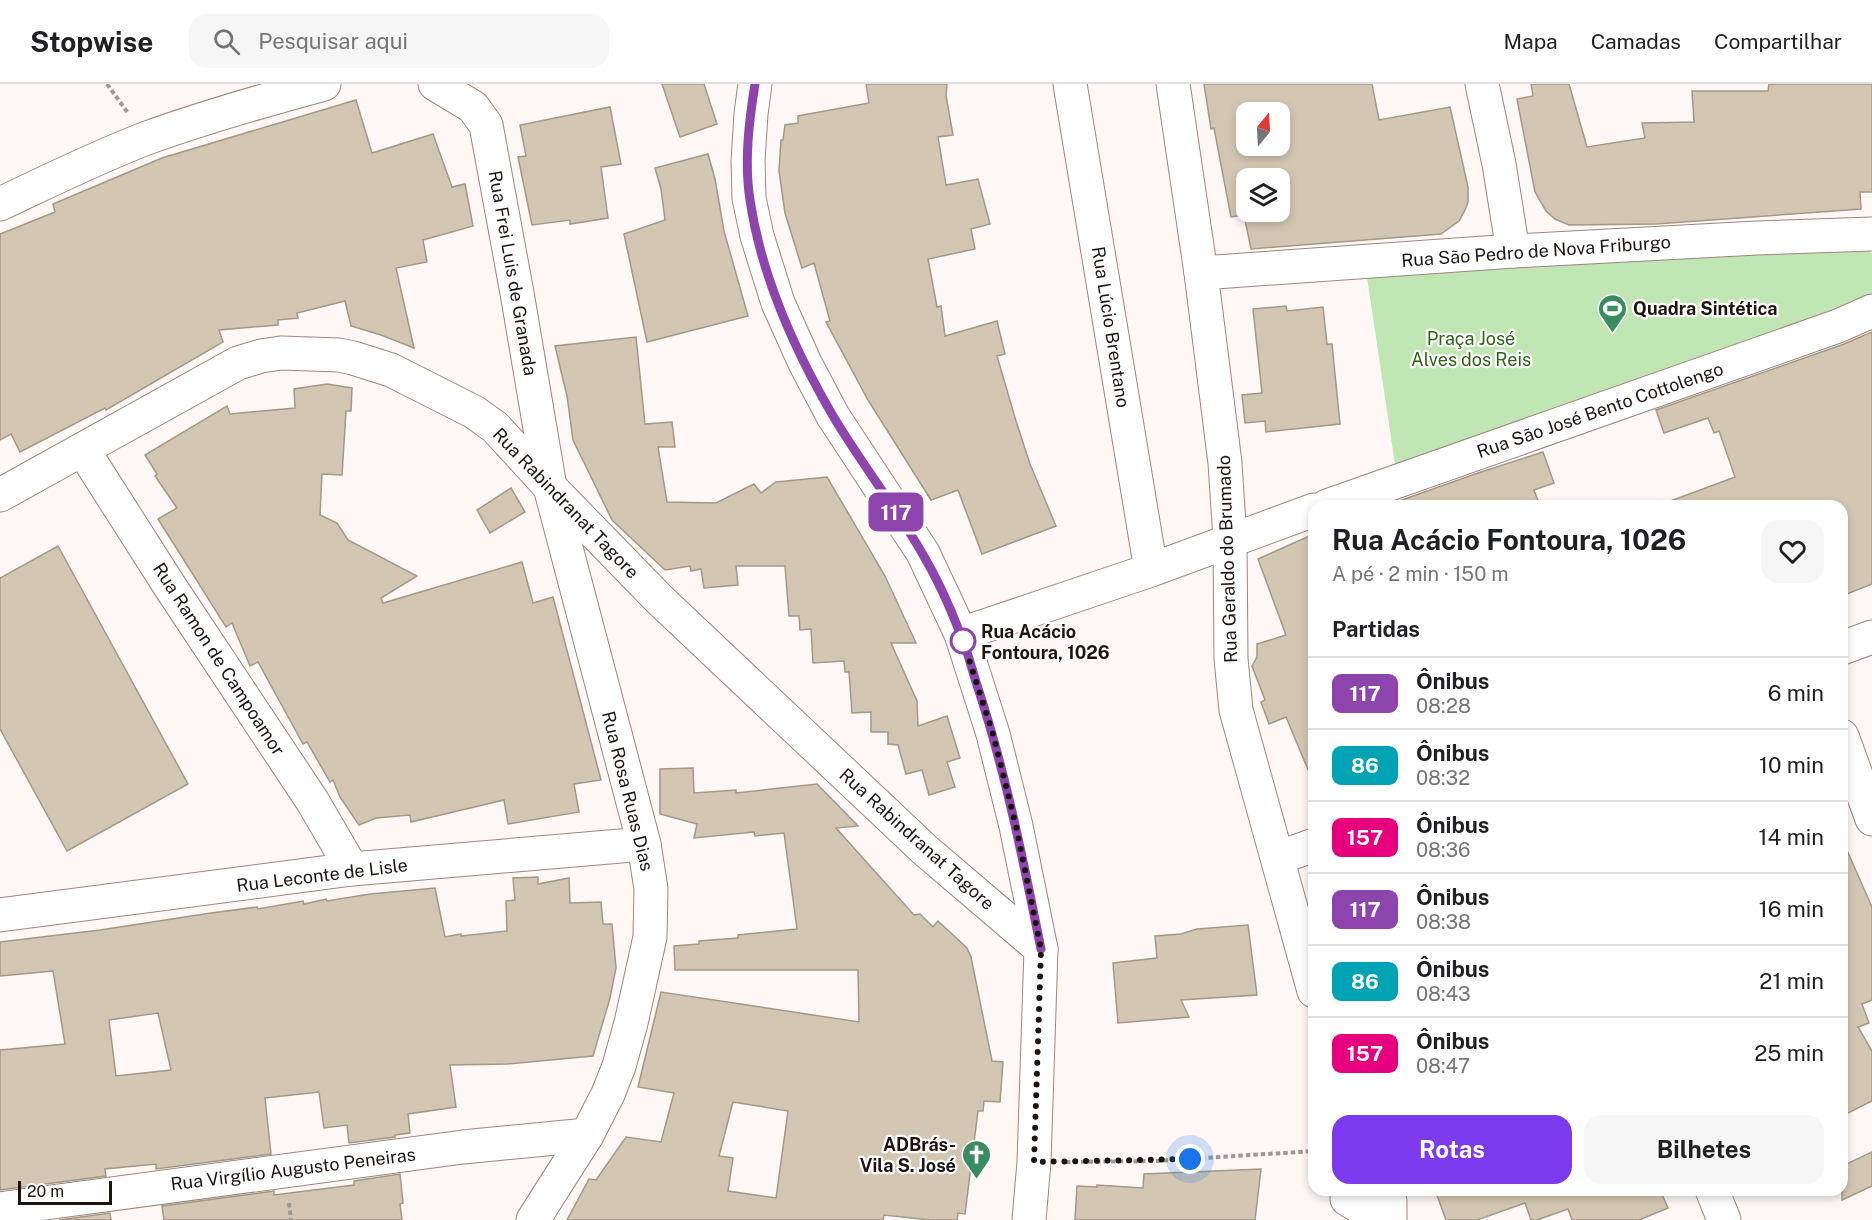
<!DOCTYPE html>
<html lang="pt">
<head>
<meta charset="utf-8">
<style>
  :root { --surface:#fff; --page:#f6f6f6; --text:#202124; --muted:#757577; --line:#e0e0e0; --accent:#7c3aed }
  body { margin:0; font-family:"Public Sans",sans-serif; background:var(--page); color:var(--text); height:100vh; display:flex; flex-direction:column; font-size:22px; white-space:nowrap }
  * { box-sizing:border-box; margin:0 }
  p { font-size:20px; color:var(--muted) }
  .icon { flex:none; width:33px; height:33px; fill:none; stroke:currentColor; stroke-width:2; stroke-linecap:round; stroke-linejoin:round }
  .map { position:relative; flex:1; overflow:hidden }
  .drawer { position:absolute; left:1308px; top:416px; width:540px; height:696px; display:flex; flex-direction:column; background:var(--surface); border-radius:18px; box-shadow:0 3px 9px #0003 }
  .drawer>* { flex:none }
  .badge { padding:0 12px; border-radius:9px; font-size:21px; line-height:39px }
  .needle { width:39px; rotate:18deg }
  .controls { position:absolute; left:1236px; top:18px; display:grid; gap:12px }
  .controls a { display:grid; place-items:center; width:54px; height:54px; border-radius:12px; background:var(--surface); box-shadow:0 3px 9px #0003; font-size:30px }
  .scale { position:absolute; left:18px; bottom:15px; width:94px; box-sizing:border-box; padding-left:6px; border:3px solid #1c1411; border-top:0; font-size:16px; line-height:21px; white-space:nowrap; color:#1c1411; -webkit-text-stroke:4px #fff; paint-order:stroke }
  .you { position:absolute; width:30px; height:30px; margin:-15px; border:4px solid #fff; border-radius:50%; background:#1a73e8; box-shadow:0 0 0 9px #1a73e833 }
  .map>.badge { position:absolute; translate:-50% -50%; box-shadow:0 0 0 3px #fff }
  h2 { padding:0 24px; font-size:22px; line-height:54px }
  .round { display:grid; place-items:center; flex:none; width:63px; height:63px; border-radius:18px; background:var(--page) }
  .headline { display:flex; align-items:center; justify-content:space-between; height:102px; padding:0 24px }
  h1 { font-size:28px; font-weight:700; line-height:45px }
  .button { display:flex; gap:12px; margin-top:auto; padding:12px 24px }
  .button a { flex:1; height:69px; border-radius:18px; background:var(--accent); color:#fff; font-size:24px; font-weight:700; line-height:69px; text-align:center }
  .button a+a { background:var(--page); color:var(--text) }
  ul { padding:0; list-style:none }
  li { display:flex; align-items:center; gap:18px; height:72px; padding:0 24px; border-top:2px solid var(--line) }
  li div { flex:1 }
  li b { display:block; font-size:22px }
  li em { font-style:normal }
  li .badge { min-width:66px; font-weight:700; text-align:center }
  header { display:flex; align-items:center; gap:36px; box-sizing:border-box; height:84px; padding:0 30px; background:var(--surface); border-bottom:2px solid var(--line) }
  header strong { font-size:28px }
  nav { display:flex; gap:33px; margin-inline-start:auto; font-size:21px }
  .search { width:420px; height:54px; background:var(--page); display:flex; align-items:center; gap:15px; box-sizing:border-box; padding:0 21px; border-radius:18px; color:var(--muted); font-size:22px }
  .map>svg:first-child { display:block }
  .green { fill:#c0e7b3 }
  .building { fill:#d3c7b3; stroke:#a49886; stroke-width:1.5; fill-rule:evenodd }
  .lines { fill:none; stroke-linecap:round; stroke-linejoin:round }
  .street-casing { stroke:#9d867e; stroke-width:35 }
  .path { stroke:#9e9795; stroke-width:4; stroke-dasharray:4.5 3; stroke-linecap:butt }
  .street { stroke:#fff; stroke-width:33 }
  .line-casing { stroke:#fff; stroke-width:14 }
  .line { stroke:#8e44ad; stroke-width:9 }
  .walk { stroke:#1c1411; stroke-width:6; stroke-dasharray:0 10.8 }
  .stop-dot { fill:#fff; stroke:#8e44ad; stroke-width:3 }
  .labels { text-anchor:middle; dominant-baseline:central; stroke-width:4.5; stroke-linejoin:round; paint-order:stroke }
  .street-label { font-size:18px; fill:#1c1411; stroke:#fff }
  .poi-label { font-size:18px; font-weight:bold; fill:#1c1411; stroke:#fff; text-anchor:start }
  .park-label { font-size:18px; fill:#2f6216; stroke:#fff }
  .stop-label { font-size:18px; font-weight:bold; fill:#1c1411; stroke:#fff; text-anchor:start }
</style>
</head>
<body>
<header>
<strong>Stopwise</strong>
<div class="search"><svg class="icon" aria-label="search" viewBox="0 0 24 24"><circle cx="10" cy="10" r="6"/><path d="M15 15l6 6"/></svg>Pesquisar aqui</div>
<nav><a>Mapa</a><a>Camadas</a><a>Compartilhar</a></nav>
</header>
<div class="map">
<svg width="1872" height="1136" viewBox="0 0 1872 1136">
  <rect width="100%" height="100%" fill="#fdf8f6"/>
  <polygon class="green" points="1865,164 1872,169 1872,212 1396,387 1365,180"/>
  <g class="building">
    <polygon points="662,0 704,0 717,40 680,53"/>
    <polygon points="866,0 947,0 946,12 953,51 938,53 946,101 978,95 990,140 971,145 975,165 928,175 937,223 941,222 945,252 997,237 1005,270 997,272 1016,337 1030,380 1056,442 982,470 958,406 931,416 868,316 826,238 830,237 814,179 802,184 785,129 779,87 781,56 783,56 785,41 798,39 798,32 869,19"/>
    <path d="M1204,0H1372L1379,36L1450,23L1468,103V118L1465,126L1459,137L1441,150L1251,165L1244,131L1231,133L1214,44L1211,45ZM1246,28H1280V62H1246ZM1246,94H1280V128H1246Z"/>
    <polygon points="1531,0 1569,0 1587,63 1645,54 1642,39 1694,38 1692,7 1768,7 1769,0 1872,0 1872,108 1860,108 1861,125 1656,140 1569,141 1555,135 1546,127 1535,108 1517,15 1533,12"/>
    <polygon points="356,16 372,69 433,50 452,103 465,100 473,142 423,156 427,178 396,184 414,264 381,251 351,242 345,217 297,229 298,234 278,236 278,241 219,246 223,258 106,326 105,324 20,368 11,350 0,356 0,150 55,128 53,120 162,74"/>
    <polygon points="610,23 621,80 601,83 608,134 570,140 570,136 532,141 518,73 526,72 520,41"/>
    <polygon points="708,70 715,95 724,147 748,232 647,258 624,150 665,136 661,105 655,84"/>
    <polygon points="1286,222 1287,227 1323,223 1327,260 1332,260 1340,340 1266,348 1265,337 1245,339 1242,311 1262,309 1253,225"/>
    <polygon points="1872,248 1872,500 1842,512 1842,422 1665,422 1665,419 1735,393 1719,347 1714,349 1708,334 1664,349 1656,326 1844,260"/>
    <polygon points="636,253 645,340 672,338 675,363 658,363 667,418 716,419 754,400 761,409 776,398 827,393 885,492 916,559 891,559 917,617 918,642 947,632 960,674 947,678 955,703 929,711 922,686 906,690 898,661 888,660 888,648 871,648 871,628 852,629 849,588 845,588 844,577 813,579 811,545 800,546 799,532 789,532 785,482 736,482 738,501 704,504 701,485 691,487 690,482 665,486 612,436 573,356 567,312 555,262"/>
    <polygon points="327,300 352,304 351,327 346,327 342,391 322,390 320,431 337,439 348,456 417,492 381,514 383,519 522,478 533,519 553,513 601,696 574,700 579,728 508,740 504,716 411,738 410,731 376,734 359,741 340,713 333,696 330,698 307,658 303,660 258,578 250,582 232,539 226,543 158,435 177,424 155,392 157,390 145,371 227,322 230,330 295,324 294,305"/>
    <polygon points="1543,368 1554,399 1534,406 1540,422 1385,422 1478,389"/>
    <polygon points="511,404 525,428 490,449 477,426"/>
    <polygon points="1314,450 1314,700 1286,633 1269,640 1261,618 1265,616 1252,582 1257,573 1257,560 1286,551 1258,475"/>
    <polygon points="58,462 188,700 67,767 0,645 0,494"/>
    <path d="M693,684L694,709L736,706V709L817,700L858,742L836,744L914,831L920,830L933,843L938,837L967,864L971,873L992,977L1003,978L1000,1018L984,1017L983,1027H978L965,1130L958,1129L957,1136H930L884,1131L883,1136H567L589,1095L596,1096L626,1053L661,1058L674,1009L638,1003L661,908L859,938L858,886H675L674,862L699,860V857L738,854V851L797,845L784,749L755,752L754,748L694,754L697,740L660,730V685ZM733,1018L788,1027L776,1114L728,1107L733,1074L719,1072Z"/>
    <polygon points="1842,755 1872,823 1872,916 1862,920 1869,939 1858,943 1872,967 1872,1017 1842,1032"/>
    <path d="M538,793V800L569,794L570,819L601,818L603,840H612L616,884L610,914L593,972L507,980L450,981L456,1023L408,1030L410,1049L395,1051V1053L349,1059L347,1041L324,1044L319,1008L265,1014L271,1070L156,1085V1080L105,1085L106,1092L0,1106V966L65,960L53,887L0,892V858L100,846L211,829L257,823L258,825L303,817L304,820L326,815L327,817L370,810L435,804L445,853L461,850V852L507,847L506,817L515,816L513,794ZM158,929L171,986L116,992L109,936Z"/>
    <polygon points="1248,841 1257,911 1181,916 1189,933 1118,939 1113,879 1157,874 1155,852 1181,850 1197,845"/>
    <polygon points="1872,1068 1872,1102 1842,1116 1842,1082"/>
    <polygon points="1261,1085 1255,1136 1075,1136 1077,1102 1097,1103 1097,1101 1143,1104 1144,1090"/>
    <polygon points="400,1090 403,1119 400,1120 402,1136 164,1136 162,1122 274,1107 274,1111 354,1101 354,1097"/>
    <polygon points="1435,1106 1660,1106 1668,1124 1639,1136 1572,1136 1568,1125 1537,1136 1531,1136 1525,1119 1477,1136 1446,1136"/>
    <polygon points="110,1129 111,1136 59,1136"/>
  </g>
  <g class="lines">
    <defs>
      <g id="street">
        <polyline points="435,0 473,23 486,41 517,209 550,403 644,760 651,805 650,853 631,939 619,982 608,1010 587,1051 533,1136"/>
        <polyline points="755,0 751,30 748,77 749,114 757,152 778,219 805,279 833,332 923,469 961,550 993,650 1016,742 1041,865 1034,1078 1029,1136"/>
        <path d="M1070,0C1098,162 1123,324 1151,486"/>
        <polyline points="1173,0 1201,189 1225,379 1230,455 1231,575 1236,626 1314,907"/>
        <polyline points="1482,0 1499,80 1513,167"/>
        <path d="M0,120C49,97 97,73 147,54C205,33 265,16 324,0"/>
        <polyline points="1201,189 1513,167 1757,154 1872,150"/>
        <polyline points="83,366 169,501 313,718 352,785"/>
        <polyline points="0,411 238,279 261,272 281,269 339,271 353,274 391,286 474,328 495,343 550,403 659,515 925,766 1041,865"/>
        <polyline points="1327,422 1838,242 1872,227"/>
        <polyline points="961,550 1151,486 1314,426"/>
        <polyline points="1842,564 1872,553"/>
        <polyline points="1842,652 1872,735"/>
        <polyline points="1278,774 1314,761"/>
        <polyline points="0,831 352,785 644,760"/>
        <polyline points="1387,1106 1390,1117 1390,1136"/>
        <polyline points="1712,1106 1724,1136"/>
        <polyline points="1347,1115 1382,1136"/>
        <polyline points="0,1125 463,1063 587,1051"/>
      </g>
    </defs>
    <use href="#street" class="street-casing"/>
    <g class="path">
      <polyline points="107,0 128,29"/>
      <polyline points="1066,1078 1156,1077 1314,1067"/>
      <polyline points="289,1119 291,1136"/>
    </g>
    <use href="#street" class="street"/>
  </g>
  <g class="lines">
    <defs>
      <path id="line" d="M755,0C749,37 744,78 750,116C761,191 795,267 833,332C861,379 895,422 922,469C937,494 950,523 960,549C967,565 971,582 976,598C1005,685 1023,775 1041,865"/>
    </defs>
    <use href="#line" class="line-casing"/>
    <use href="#line" class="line"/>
    <polyline class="walk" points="963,557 993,650 1016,742 1041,865 1034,1078 1190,1075"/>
  </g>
  <defs>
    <symbol id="stadium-pin" viewBox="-11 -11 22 30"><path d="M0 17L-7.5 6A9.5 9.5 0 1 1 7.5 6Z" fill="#388c5f" stroke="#fff"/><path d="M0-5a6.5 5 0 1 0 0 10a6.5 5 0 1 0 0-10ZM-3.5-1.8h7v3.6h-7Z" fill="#fff"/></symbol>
    <symbol id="church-pin" viewBox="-11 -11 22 30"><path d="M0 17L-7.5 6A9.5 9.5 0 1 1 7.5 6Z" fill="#388c5f" stroke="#fff"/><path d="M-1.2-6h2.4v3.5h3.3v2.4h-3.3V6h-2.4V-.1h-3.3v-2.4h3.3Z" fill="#fff"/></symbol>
  </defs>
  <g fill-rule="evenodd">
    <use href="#stadium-pin" x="1596" y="208" width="33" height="45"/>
    <use href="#church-pin" x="960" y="1054" width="33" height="45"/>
  </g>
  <circle class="stop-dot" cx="963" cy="557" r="12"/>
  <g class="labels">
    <g class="street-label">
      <text transform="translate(1536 167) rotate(-4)">Rua São Pedro de Nova Friburgo</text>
      <text transform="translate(513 189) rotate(80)">Rua Frei Luis de Granada</text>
      <text transform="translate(1111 243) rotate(81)">Rua Lúcio Brentano</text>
      <text transform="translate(1600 326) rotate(-19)">Rua São José Bento Cottolengo</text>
      <text transform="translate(566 419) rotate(46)">Rua Rabindranat Tagore</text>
      <text transform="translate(1227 475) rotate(-92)">Rua Geraldo do Brumado</text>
      <text transform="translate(219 575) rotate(57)">Rua Ramon de Campoamor</text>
      <text transform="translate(628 707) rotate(76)">Rua Rosa Ruas Dias</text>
      <text transform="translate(917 755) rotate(42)">Rua Rabindranat Tagore</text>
      <text transform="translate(322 791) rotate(-7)">Rua Leconte de Lisle</text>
      <text transform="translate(293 1085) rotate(-7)">Rua Virgílio Augusto Peneiras</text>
    </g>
    <g class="poi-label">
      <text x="1633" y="224">Quadra Sintética</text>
      <text x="956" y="1060" text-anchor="end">ADBrás-<tspan x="956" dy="21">Vila S. José</tspan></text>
    </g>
    <g class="park-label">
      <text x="1471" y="254">Praça José<tspan x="1471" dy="21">Alves dos Reis</tspan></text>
    </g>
    <g class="stop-label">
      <text x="981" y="547">Rua Acácio<tspan x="981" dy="21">Fontoura, 1026</tspan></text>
    </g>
  </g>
</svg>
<div class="controls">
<a><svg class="needle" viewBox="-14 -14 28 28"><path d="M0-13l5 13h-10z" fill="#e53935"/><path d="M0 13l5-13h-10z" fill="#757577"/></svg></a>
<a><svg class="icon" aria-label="layers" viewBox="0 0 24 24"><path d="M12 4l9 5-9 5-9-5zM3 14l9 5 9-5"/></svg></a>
</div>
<div class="scale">20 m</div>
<div class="you" style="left:1190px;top:1075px"></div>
<b class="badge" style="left:896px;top:428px;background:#8e44ad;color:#fff">117</b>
<section class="drawer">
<div class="headline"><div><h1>Rua Acácio Fontoura, 1026</h1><p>A pé · 2 min · 150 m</p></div><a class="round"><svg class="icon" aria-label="heart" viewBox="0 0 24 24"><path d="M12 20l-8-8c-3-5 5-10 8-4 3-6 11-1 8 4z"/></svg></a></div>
<h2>Partidas</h2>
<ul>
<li><span class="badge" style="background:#8e44ad;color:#fff">117</span><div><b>Ônibus</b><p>08:28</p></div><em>6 min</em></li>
<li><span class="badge" style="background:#00a3b4;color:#fff">86</span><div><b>Ônibus</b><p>08:32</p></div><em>10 min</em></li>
<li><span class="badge" style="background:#e6007e;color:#fff">157</span><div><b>Ônibus</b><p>08:36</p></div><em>14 min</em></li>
<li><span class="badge" style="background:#8e44ad;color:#fff">117</span><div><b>Ônibus</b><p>08:38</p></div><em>16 min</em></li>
<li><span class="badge" style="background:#00a3b4;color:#fff">86</span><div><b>Ônibus</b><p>08:43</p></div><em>21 min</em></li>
<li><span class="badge" style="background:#e6007e;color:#fff">157</span><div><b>Ônibus</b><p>08:47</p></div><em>25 min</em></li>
</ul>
<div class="button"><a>Rotas</a><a>Bilhetes</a></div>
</section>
</div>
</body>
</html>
